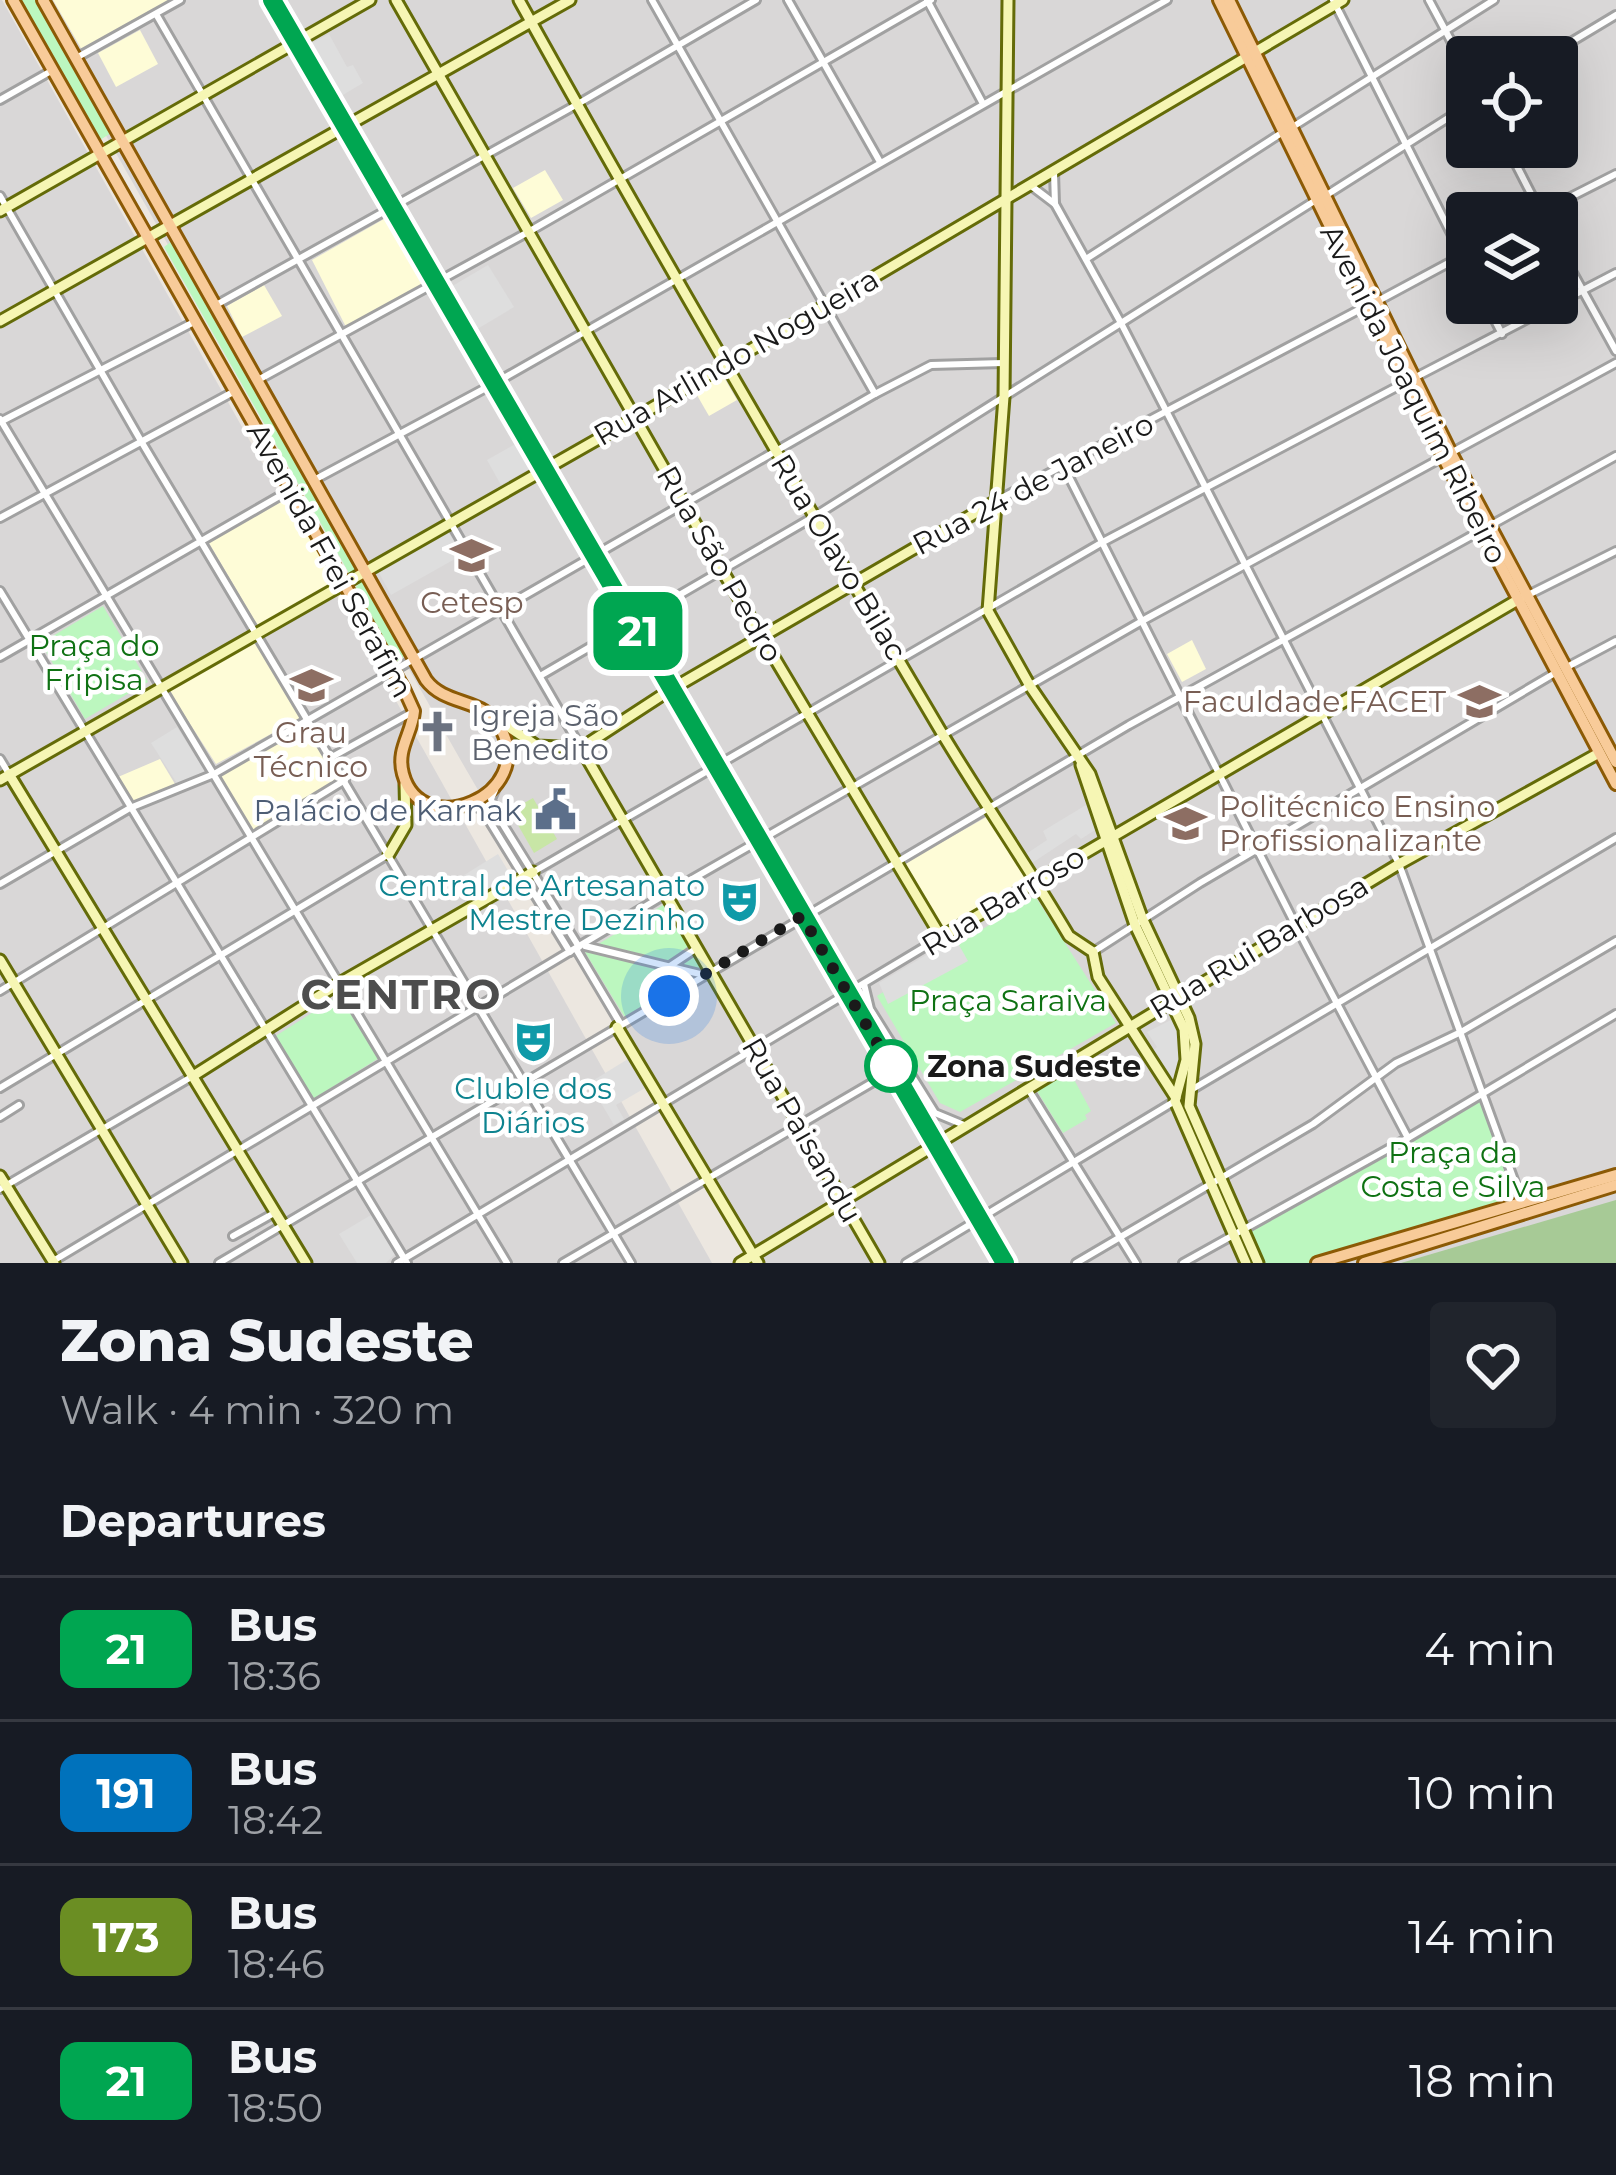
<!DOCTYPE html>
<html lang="en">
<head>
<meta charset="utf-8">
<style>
  :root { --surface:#171b24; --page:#20242c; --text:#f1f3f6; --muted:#9ea1a6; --line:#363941 }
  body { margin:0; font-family:Montserrat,sans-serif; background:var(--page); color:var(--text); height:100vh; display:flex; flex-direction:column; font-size:45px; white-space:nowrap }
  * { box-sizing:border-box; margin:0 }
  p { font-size:39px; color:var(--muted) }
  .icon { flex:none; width:66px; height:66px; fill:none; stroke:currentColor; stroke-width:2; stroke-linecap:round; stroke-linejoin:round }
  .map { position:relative; height:1263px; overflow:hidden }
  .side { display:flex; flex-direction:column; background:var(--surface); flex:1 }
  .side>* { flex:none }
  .badge { padding:0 24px; border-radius:18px; font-size:42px; line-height:78px }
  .fabs { position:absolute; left:1446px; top:36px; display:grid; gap:24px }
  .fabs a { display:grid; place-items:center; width:132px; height:132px; border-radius:12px; background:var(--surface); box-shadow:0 12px 48px #0002; font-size:60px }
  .you { position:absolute; width:60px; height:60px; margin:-30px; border:9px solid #fff; border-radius:50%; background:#1a73e8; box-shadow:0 0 0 18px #1a73e833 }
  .map>.badge { position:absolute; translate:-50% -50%; box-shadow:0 0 0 6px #fff }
  h2 { padding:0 60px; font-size:45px; line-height:108px }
  .round { display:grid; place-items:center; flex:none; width:126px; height:126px; border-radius:12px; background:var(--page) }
  .headline { display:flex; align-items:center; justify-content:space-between; height:204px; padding:0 60px }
  h1 { font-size:57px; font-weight:800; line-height:90px }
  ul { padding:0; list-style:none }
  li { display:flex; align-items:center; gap:36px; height:144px; padding:0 60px; border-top:3px solid var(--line) }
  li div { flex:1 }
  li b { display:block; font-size:45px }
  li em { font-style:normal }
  li .badge { min-width:132px; font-weight:700; text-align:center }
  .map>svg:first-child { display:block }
  .residential { fill:#d9d7d7; fill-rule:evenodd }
  .education { fill:#fefcd7 }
  .grass { fill:#c8e6a6 }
  .forest { fill:#a7ca96 }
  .park { fill:#bcf7bf }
  .parking { fill:#dedede }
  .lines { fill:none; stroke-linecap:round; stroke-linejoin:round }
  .street-casing { stroke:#a1a1a1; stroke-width:12 }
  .secondary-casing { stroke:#646b08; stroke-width:15 }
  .primary-casing { stroke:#8c5a05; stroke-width:16 }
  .street { stroke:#fff; stroke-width:6 }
  .secondary { stroke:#f6f6b4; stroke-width:9 }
  .primary { stroke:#f8cb99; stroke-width:10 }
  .line-casing { stroke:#fff; stroke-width:27 }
  .line { stroke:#00a651; stroke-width:18 }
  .walk { stroke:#1a1a1a; stroke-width:12; stroke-dasharray:0 21.6 }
  .stop-dot { fill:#fff; stroke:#00a651; stroke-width:6 }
  .labels { text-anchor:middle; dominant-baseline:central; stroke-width:9; stroke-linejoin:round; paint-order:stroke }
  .street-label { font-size:30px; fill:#1a1a1a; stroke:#fff }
  .education-label { font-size:30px; fill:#785e54; stroke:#fff }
  .park-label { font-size:30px; fill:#0f7213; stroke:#fff }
  .worship-label { font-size:30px; fill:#5b616d; stroke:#fff; text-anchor:start }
  .service-label { font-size:30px; fill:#4e5e75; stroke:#fff; text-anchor:end }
  .culture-label { font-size:30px; fill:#0d838f; stroke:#fff; text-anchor:end }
  .stop-label { font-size:30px; font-weight:bold; fill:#1a1a1a; stroke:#fff; text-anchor:start }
  .district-label { font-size:42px; font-weight:bold; letter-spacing:3px; fill:#4d4d4d; stroke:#fff }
</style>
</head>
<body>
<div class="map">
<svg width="1616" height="1263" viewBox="0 0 1616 1263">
  <rect width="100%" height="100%" fill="#ece7e0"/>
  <g class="residential">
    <polygon points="0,0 2,0 712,1263 0,1263"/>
    <path d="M29,0H1616V783L1448,455L1616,792V1238L1564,1263H753L460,759ZM1467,57H1557V147H1467ZM1467,213H1557V303H1467Z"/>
  </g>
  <g class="education">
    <polygon points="53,0 169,0 82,50"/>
    <polygon points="140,30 158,64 116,87 98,53"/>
    <polygon points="545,170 563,200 531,218 513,188"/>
    <polygon points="391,215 427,283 346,327 312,260"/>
    <polygon points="264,285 282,316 242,337 227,306"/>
    <polygon points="722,374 737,400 709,416 694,390"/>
    <polygon points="286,498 340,583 259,628 209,543"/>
    <polygon points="257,640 302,717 216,764 168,690"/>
    <polygon points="1192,640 1206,669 1182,682 1167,654"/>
    <polygon points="306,724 340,781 254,833 220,775"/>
    <polygon points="160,759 175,784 133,804 118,777"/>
    <polygon points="990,815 1030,880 944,931 903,864"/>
  </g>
  <polygon class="grass" points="533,798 557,839 534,853 510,811"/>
  <polygon class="forest" points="1616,1200 1616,1263 1401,1263"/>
  <g class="park">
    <polygon points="20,0 35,0 111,133 100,140"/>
    <polygon points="172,241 360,568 350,575 164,247"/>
    <polygon points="363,579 406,652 399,664 355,588"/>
    <polygon points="103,606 148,682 85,719 41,643"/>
    <polygon points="1035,896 1116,1023 960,1112 940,1103 877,996"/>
    <polygon points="668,902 707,971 627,1021 585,952"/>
    <polygon points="340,995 379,1058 313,1099 274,1037"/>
    <polygon points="1070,1072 1091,1111 1085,1115 1087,1119 1063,1133 1037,1091"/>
    <polygon points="1481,1100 1516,1200 1309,1263 1262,1263 1248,1230"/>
  </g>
  <g class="parking">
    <polygon points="329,34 347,67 353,65 363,83 336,99 306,46"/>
    <polygon points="488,265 514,307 474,331 449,288"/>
    <polygon points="519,442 533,467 501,485 487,460"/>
    <polygon points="448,531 462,555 391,595 378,571"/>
    <polygon points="177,727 205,771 178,785 151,743"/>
    <polygon points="1086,805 1095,830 1081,839 1076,834 1032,863 1026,854 1047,840 1043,831"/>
    <polygon points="498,854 513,879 477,902 461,877"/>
    <polygon points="955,938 968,961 888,1004 879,983"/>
    <polygon points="1173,1019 1180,1034 1182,1060 1173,1084 1150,1053 1157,1047 1147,1032"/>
    <polygon points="628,1059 645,1088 616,1105 624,1119 614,1125 589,1083"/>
    <polygon points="371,1215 395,1254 386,1263 357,1263 339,1234"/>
  </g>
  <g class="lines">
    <defs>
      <g id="street">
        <polyline points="272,0 1005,1263"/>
        <polyline points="652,0 875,394"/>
        <polyline points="788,0 880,162"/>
        <polyline points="927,0 982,102"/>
        <polyline points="1333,0 1467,265"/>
        <polyline points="1429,0 1467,71"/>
        <polyline points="156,14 581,748"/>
        <polyline points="1546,57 1616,15"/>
        <polyline points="76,58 180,0"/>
        <polyline points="0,100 53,70"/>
        <polyline points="1291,128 1494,0"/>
        <polyline points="1507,147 1541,213"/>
        <polyline points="1054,172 1055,204"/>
        <polyline points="1030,185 1055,204 1121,323 1399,864 1522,1202"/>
        <polyline points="0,196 141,441 631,1263"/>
        <polyline points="1325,196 1467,106"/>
        <polyline points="1539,213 1616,174"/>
        <polyline points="1557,244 1616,351"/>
        <polyline points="1086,259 1283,132"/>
        <polyline points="1376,302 1467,253"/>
        <polyline points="1486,303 1502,334"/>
        <polyline points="216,305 576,105 756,0"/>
        <polyline points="1414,378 1616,273"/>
        <polyline points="258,380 530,231 931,0"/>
        <polyline points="0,419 507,1263"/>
        <polyline points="0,422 194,322"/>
        <polyline points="1064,467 1296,926 1408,1138"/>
        <polyline points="314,480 495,383 1167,0"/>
        <polyline points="996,501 1368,305"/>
        <polyline points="0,518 235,391"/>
        <polyline points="0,591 407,1263"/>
        <polyline points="1528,595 1616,551"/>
        <polyline points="0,657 290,490"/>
        <polyline points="1567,667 1616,641"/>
        <polyline points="540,676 815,516 1316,200"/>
        <polyline points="332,757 411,713"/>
        <polyline points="0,759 9,774"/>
        <polyline points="495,790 491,799 494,810 579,947"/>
        <polyline points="472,806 482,809 570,952"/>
        <polyline points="533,872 1101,543 1406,382"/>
        <polyline points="0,884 130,808 214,774 875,394 931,365 1003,363"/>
        <polyline points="585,946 704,975"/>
        <polyline points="576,949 620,1023"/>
        <polyline points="1093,952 1200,883 1555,673"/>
        <polyline points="670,966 697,948"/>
        <polyline points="864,984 870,1009 935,1113 964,1125"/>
        <polyline points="0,991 345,780"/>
        <polyline points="0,1088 389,854"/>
        <polyline points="1028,1089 1136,1263"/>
        <polyline points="1191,1090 1616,838"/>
        <polyline points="0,1117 19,1105"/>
        <polyline points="0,1189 193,1076"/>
        <polyline points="233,1236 276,1212"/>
        <polyline points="53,1261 666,894 1142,621 1616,363"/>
        <polyline points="219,1263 1129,725 1616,456"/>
        <polyline points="397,1263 941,937"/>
        <polyline points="563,1263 892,1071"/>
        <polyline points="906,1263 1175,1101"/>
        <polyline points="1076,1263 1313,1124 1396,1063 1461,1032 1616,941"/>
        <polyline points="1183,1263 1408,1138 1616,1014"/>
      </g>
      <g id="secondary">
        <polyline points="396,0 722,570 941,937 1521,598"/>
        <path d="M519,0C656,247 799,492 943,735C984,803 1029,868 1069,936L1093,952L1098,977L1176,1098"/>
        <polyline points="1008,0 1004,397 988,611 1030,686 1090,774 1143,920 1189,1018 1195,1044 1189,1106 1258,1263"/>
        <polyline points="0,211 370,0"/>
        <polyline points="0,321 570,0"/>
        <polyline points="491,715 537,746 581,748 670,690 996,501"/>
        <polyline points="581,748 879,1263"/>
        <polyline points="1081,765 1135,925 1184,1029 1186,1060 1175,1101 1246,1263"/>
        <polyline points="9,774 306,1263"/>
        <polyline points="0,780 635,418 1343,0"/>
        <polyline points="389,854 406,825 405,784"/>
        <polyline points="0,960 182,1263"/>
        <polyline points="617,1027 758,1263"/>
        <polyline points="193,1076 338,984 533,872"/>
        <polyline points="0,1176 54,1263"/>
        <polyline points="740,1263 1399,864 1599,753"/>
      </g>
      <g id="primary">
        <path d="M13,0L404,689L414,711C412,734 396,749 403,774C422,843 536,795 501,729C485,697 446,707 426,680L43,0"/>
        <polyline points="1219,0 1443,457 1616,784"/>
        <polyline points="1229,0 1451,453 1616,762"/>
        <polyline points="1317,1263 1616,1175"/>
        <polyline points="1364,1263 1616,1185"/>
      </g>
    </defs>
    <use href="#street" class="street-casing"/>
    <use href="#secondary" class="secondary-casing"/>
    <use href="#primary" class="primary-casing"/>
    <use href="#street" class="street"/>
    <use href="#secondary" class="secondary"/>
    <use href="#primary" class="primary"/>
  </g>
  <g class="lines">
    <defs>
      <polyline id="line" points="272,0 1005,1263"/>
    </defs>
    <use href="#line" class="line-casing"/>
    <use href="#line" class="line"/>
    <polyline class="walk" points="669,996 802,916 893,1070 891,1066"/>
  </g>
  <defs>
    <symbol id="university-bare" viewBox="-9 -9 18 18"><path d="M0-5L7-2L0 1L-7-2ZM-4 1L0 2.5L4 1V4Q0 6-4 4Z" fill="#8d6e63" stroke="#fff" stroke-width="2.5" paint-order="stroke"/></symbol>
    <symbol id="church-bare" viewBox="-9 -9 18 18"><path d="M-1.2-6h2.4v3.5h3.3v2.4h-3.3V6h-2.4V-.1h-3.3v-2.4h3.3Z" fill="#6b7280" stroke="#fff" stroke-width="2.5" paint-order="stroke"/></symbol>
    <symbol id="civic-bare" viewBox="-9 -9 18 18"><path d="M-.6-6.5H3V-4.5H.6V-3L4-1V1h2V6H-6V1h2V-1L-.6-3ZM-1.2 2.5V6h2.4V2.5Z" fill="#5c6f8a" stroke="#fff" stroke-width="2.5" paint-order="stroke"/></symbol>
    <symbol id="theatre-bare" viewBox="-9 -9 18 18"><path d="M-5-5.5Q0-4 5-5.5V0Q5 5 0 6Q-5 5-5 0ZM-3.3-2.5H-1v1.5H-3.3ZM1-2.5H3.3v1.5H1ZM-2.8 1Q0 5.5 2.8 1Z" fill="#0f9aa8" stroke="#fff" stroke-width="2.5" paint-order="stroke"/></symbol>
  </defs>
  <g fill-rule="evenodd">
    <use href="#university-bare" x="442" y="526" width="59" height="59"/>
    <use href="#university-bare" x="282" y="656" width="59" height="59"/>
    <use href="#university-bare" x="1450" y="672" width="59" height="59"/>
    <use href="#church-bare" x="408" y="702" width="59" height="59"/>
    <use href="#civic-bare" x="526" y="780" width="59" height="59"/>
    <use href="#university-bare" x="1156" y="794" width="59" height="59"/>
    <use href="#theatre-bare" x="710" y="872" width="59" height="59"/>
    <use href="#theatre-bare" x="504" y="1012" width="59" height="59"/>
  </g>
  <circle class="stop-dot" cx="891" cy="1066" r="24"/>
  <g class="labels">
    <g class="street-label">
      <text transform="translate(736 357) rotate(-30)">Rua Arlindo Nogueira</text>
      <text transform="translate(1414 394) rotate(63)">Avenida Joaquim Ribeiro</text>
      <text transform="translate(1033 484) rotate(-28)">Rua 24 de Janeiro</text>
      <text transform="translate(839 557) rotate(59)">Rua Olavo Bilac</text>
      <text transform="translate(330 560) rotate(61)">Avenida Frei Serafim</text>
      <text transform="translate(720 564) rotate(60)">Rua São Pedro</text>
      <text transform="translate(1003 901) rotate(-31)">Rua Barroso</text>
      <text transform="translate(1259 947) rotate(-31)">Rua Rui Barbosa</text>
      <text transform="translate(802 1130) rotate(60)">Rua Paisandu</text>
    </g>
    <g class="education-label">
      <text x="472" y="602">Cetesp</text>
      <text x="1446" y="701" text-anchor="end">Faculdade FACET</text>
      <text x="311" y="732">Grau<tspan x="311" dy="34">Técnico</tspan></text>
      <text x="1219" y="806" text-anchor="start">Politécnico Ensino<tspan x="1219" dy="34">Profissionalizante</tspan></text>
    </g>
    <g class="park-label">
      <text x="94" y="645">Praça do<tspan x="94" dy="34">Fripisa</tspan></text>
      <text x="1008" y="1000">Praça Saraiva</text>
      <text x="1453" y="1152">Praça da<tspan x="1453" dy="34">Costa e Silva</tspan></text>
    </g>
    <g class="worship-label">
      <text x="471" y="715">Igreja São<tspan x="471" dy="34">Benedito</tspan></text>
    </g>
    <g class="service-label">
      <text x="522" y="810">Palácio de Karnak</text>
    </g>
    <g class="culture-label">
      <text x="705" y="885">Central de Artesanato<tspan x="705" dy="34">Mestre Dezinho</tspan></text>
      <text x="533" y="1088" text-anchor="middle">Cluble dos<tspan x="533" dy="34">Diários</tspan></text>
    </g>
    <g class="stop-label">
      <text x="927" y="1066">Zona Sudeste</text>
    </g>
    <g class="district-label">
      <text x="402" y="994">CENTRO</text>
    </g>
  </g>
</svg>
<div class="fabs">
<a><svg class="icon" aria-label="locate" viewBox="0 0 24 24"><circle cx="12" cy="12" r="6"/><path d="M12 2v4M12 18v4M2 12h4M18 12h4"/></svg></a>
<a><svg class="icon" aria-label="layers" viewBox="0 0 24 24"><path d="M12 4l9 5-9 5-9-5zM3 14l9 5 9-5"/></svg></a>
</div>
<div class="you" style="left:669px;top:996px"></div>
<b class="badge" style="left:638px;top:631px;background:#00a651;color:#fff">21</b>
</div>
<section class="side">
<div class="headline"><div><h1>Zona Sudeste</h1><p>Walk · 4 min · 320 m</p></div><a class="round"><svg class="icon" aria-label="heart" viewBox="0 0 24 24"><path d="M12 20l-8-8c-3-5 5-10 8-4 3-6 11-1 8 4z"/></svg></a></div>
<h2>Departures</h2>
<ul>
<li><span class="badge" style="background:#00a651;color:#fff">21</span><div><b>Bus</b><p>18:36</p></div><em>4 min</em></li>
<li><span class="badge" style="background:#0072bc;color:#fff">191</span><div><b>Bus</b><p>18:42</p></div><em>10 min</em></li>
<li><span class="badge" style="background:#6b8e23;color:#fff">173</span><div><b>Bus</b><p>18:46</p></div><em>14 min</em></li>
<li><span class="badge" style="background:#00a651;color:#fff">21</span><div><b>Bus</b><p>18:50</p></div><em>18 min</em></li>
</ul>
</section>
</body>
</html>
